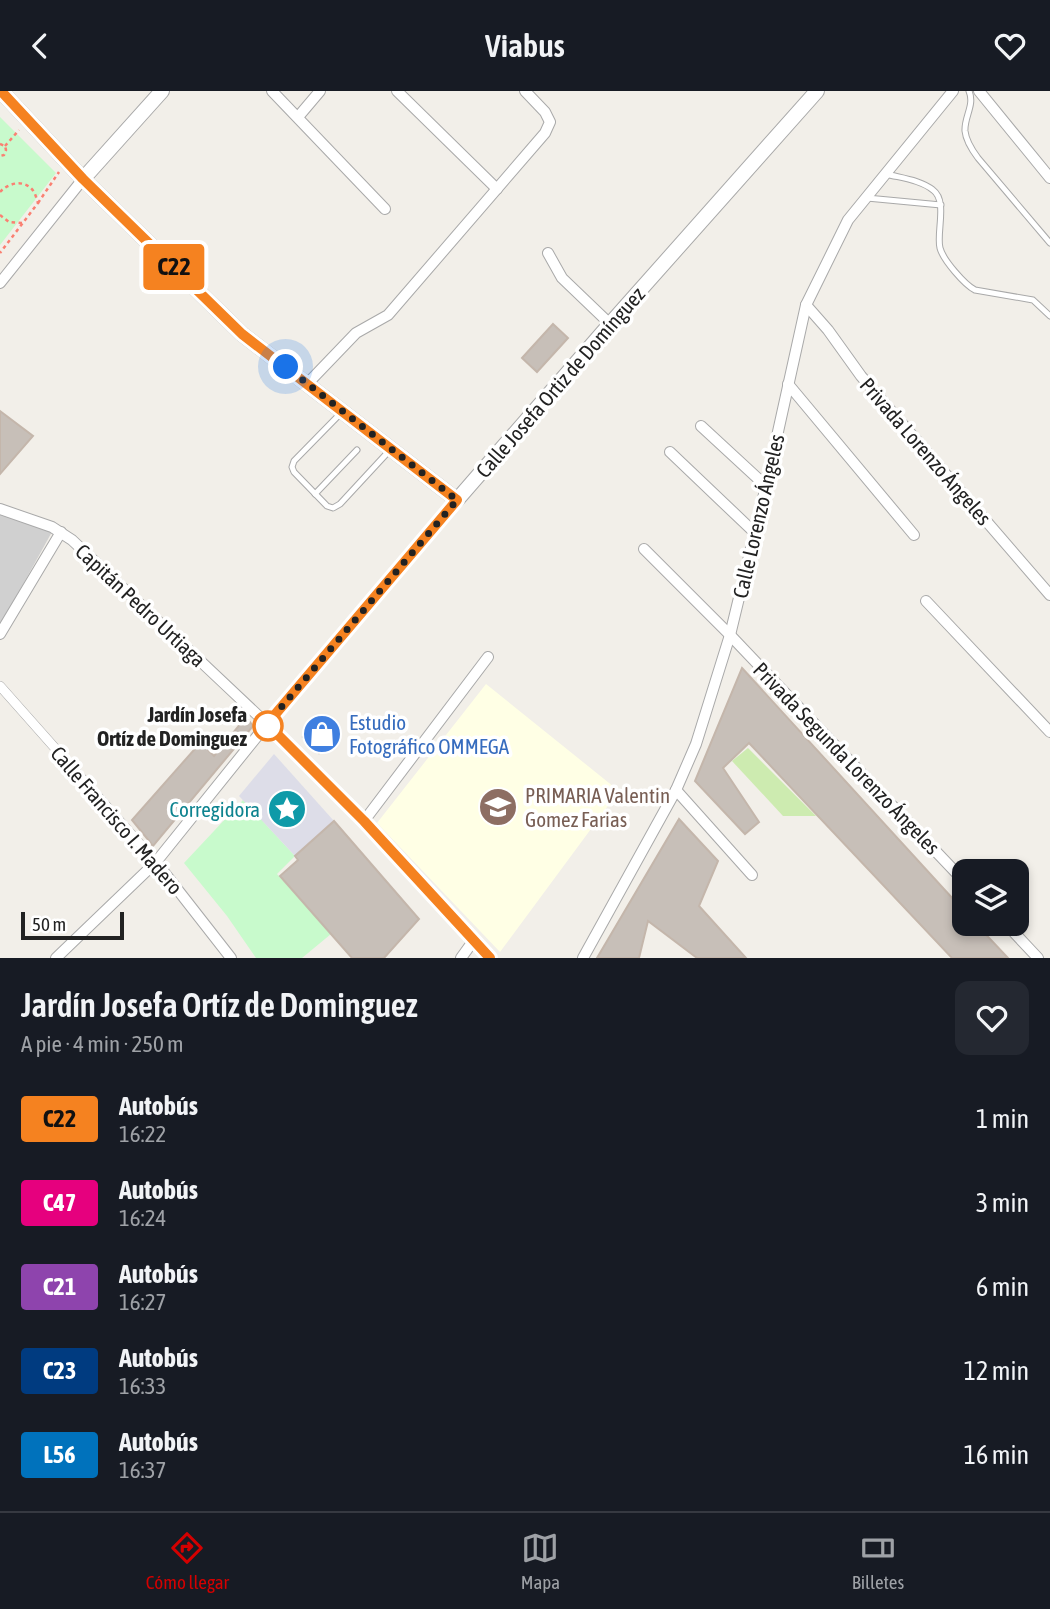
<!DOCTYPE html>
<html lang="es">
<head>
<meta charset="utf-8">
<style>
  :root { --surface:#171b24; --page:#242831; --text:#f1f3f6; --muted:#9ea1a6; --line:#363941; --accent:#d40000 }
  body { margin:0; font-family:"Asap Condensed",sans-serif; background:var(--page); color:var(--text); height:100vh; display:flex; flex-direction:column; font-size:26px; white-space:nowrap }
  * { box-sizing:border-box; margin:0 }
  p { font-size:23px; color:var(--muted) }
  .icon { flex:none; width:38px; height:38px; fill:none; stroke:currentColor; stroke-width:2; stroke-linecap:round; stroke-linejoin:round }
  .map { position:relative; height:867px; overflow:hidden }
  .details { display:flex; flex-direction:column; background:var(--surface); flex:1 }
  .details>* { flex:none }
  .badge { padding:0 14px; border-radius:5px; font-size:24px; line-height:46px }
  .controls { position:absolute; left:952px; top:768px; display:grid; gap:14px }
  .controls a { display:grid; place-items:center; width:77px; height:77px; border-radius:14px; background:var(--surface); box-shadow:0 4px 10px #0003; font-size:35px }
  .scale { position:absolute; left:21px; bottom:18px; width:103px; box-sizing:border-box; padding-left:7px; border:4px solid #222; border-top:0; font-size:19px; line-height:24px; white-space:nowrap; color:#222; -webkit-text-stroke:5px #fff; paint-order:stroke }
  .you { position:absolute; width:35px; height:35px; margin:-18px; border:5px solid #fff; border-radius:50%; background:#1a73e8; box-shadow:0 0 0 10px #1a73e833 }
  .map>.badge { position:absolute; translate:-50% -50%; box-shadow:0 0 0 4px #fff }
  .round { display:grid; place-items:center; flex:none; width:74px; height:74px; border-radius:14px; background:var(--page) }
  .headline { display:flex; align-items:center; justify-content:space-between; height:119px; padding:0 21px }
  h1 { font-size:33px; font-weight:600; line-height:52px }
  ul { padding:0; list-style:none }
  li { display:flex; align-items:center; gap:21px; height:84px; padding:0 21px }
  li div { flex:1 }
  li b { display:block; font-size:26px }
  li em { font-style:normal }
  li .badge { min-width:77px; font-weight:700; text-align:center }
  header { display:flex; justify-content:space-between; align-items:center; height:91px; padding:0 21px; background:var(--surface); font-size:32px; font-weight:600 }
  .menu { display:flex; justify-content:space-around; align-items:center; height:98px; border-top:2px solid var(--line); background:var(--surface); font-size:19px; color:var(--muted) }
  .menu a { display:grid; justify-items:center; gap:4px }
  .menu .active { color:var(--accent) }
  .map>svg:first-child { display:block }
  .education { fill:#ffffe5 }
  .religious { fill:#d0d0d0 }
  .grass { fill:#cdebb0 }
  .park { fill:#c8facc }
  .plaza { fill:#dddde8 }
  .building { fill:#c7bfb8; stroke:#c4b6ab; stroke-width:2 }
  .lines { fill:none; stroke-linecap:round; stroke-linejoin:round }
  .service-casing { stroke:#a9a9a9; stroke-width:7 }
  .pedestrian-casing { stroke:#a9a9a9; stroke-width:10 }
  .minor-casing { stroke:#a9a9a9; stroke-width:12 }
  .tertiary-casing { stroke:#a9a9a9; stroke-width:16 }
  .path { stroke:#fa8072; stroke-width:2.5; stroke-dasharray:3.5 3.5; stroke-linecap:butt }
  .service { stroke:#fff; stroke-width:5 }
  .pedestrian { stroke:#fff; stroke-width:9 }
  .minor { stroke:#fff; stroke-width:10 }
  .tertiary { stroke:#fff; stroke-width:14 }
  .line-casing { stroke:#fff; stroke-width:16 }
  .line { stroke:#f58220; stroke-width:10 }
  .walk { stroke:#222; stroke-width:7; stroke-dasharray:0 12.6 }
  .stop-dot { fill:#fff; stroke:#f58220; stroke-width:3.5 }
  .labels { text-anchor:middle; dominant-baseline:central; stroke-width:7; stroke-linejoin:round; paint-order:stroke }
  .street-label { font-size:21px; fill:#222; stroke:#fff }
  .stop-label { font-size:21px; font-weight:bold; fill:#222; stroke:#fff; text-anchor:end }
  .shop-label { font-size:21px; fill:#366cbe; stroke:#fff; text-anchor:start }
  .education-label { font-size:21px; fill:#785e54; stroke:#fff; text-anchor:start }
  .culture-label { font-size:21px; fill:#0d838f; stroke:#fff; text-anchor:end }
</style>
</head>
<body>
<header><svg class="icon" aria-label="back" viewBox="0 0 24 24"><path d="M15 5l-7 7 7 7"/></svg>Viabus<svg class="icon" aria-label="heart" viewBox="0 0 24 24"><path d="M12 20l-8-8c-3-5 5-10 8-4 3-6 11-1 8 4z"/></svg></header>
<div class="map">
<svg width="1050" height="867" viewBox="0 0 1050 867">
  <rect width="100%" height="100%" fill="#f2efe9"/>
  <polygon class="education" points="486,593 619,700 500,861 377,732"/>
  <polygon class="religious" points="0,421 53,439 0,535"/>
  <polygon class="grass" points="748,657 816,725 783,725 732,670"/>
  <g class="park">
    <polygon points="0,26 56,82 0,154"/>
    <polygon points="243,709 295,765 277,783 331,843 302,867 256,867 227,825 184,772"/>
  </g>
  <polygon class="plaza" points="274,663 334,730 295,765 239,705"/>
  <g class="building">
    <polygon points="553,233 568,247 537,281 522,267"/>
    <polygon points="0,320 33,345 0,383"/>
    <polygon points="742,577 964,820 964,833 976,833 1008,867 952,867 749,652 723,677 759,731 745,743 695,690"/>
    <polygon points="325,625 340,640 319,662 303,646"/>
    <polygon points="246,626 253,635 153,755 132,729 201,651 214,665"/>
    <polygon points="679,728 718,770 699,815 746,867 697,867 648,830 639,867 597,867"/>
    <polygon points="334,730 419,828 384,867 352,867 280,785 298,769 295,765"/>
  </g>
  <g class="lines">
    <defs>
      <g id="service">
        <path d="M969,0C975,14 964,26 965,40C966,50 972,59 978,67L1050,152"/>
        <path d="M886,83C901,87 921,89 933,99C948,110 936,142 940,157C943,169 965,194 975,199L1033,209L1050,225"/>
        <polyline points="867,107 941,114"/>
        <polyline points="341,322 294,370 292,376 294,381 327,415 333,417 340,413 390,359"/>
        <polyline points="315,403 357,359"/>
      </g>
      <polyline id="pedestrian" points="0,595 156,771"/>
      <g id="minor">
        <polyline points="272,0 385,118"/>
        <polyline points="397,0 497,98"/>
        <polyline points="979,0 1050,87"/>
        <polyline points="298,26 320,0"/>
        <polyline points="548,162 562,187 610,233"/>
        <polyline points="0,192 83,88"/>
        <polyline points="806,214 828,239 861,285 1050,504"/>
        <polyline points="308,292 356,242 388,224 545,42 550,31 545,21 525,0"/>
        <polyline points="788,293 914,444"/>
        <polyline points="701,335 766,395"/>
        <polyline points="670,361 755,442"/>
        <polyline points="0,418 52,436 72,449 267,633 364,730 490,867"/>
        <polyline points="644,458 730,544 964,790"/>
        <polyline points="926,510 1050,641"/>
        <polyline points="0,543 61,441"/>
        <polyline points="676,699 752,784"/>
        <polyline points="364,730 488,566"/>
        <polyline points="156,771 231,867"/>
        <polyline points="1006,833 1038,867"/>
        <polyline points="56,867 156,771 267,633 457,409"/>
        <polyline points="461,867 474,849"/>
        <polyline points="583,867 676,699 696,653 730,544 766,395 806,214 848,129 953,0"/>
      </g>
      <g id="tertiary">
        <polyline points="1,0 83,88 242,243 457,409 610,233 817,0"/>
        <polyline points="83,88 162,0"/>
      </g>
    </defs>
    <use href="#service" class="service-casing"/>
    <use href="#pedestrian" class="pedestrian-casing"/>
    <use href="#minor" class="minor-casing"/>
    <use href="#tertiary" class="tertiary-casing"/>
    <g class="path">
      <polyline points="0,53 5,55 6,59 4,64 0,65"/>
      <polyline points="5,55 19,39"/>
      <path d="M0,101C9,91 26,88 34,101C36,105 37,109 38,112L0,162"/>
      <polyline points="38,112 59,81"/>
      <polyline points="0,124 9,131 22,132"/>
    </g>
    <use href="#service" class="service"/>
    <use href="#pedestrian" class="pedestrian"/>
    <use href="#minor" class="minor"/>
    <use href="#tertiary" class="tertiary"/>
  </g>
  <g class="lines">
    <defs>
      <polyline id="line" points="1,0 83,88 242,243 457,409 267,633 364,730 490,867"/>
    </defs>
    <use href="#line" class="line-casing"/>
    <use href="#line" class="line"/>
    <polyline class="walk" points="268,635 267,633 457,409 286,276"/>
  </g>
  <defs>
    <symbol id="shop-disc" viewBox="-11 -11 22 22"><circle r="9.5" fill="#3f7fe0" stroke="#fff"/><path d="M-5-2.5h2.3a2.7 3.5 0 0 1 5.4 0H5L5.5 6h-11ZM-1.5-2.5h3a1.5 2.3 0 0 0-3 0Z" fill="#fff"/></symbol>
    <symbol id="school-disc" viewBox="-11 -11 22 22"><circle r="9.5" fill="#8d6e63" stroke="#fff"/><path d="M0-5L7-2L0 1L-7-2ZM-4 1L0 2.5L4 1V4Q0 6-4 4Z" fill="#fff"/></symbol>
    <symbol id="sight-disc" viewBox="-11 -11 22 22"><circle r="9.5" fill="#0f9aa8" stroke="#fff"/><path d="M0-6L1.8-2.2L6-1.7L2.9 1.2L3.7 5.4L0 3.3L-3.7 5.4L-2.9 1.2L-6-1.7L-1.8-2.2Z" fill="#fff"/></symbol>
  </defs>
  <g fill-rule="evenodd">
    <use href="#shop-disc" x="300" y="621" width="44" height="44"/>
    <use href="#school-disc" x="476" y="694" width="44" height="44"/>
    <use href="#sight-disc" x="265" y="696" width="44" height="44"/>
  </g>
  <circle class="stop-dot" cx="268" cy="635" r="14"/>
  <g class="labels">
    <g class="street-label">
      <text transform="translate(560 291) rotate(-49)">Calle Josefa Ortiz de Domínguez</text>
      <text transform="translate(926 360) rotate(49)">Privada Lorenzo Ángeles</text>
      <text transform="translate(758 425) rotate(-77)">Calle Lorenzo Ángeles</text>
      <text transform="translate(141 514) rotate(43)">Capitán Pedro Urtiaga</text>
      <text transform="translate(847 667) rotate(46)">Privada Segunda Lorenzo Ángeles</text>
      <text transform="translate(117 729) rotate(49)">Calle Francisco I. Madero</text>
    </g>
    <g class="stop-label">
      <text x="247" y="623">Jardín Josefa<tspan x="247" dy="24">Ortíz de Dominguez</tspan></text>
    </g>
    <g class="shop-label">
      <text x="349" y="631">Estudio<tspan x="349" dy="24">Fotográfico OMMEGA</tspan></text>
    </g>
    <g class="education-label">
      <text x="525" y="704">PRIMARIA Valentin<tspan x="525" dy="24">Gomez Farias</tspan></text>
    </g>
    <g class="culture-label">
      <text x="260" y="718">Corregidora</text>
    </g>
  </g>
</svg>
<div class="controls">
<a><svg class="icon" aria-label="layers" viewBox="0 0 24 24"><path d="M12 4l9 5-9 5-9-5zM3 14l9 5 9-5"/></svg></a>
</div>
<div class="scale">50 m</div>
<div class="you" style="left:286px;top:276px"></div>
<b class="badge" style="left:174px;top:176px;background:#f58220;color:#111">C22</b>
</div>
<section class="details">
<div class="headline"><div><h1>Jardín Josefa Ortíz de Dominguez</h1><p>A pie · 4 min · 250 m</p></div><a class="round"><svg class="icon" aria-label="heart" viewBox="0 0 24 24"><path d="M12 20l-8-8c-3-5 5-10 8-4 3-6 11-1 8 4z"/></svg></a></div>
<ul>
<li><span class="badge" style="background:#f58220;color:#111">C22</span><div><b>Autobús</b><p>16:22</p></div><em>1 min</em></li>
<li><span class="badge" style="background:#e6007e;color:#fff">C47</span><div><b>Autobús</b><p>16:24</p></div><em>3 min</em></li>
<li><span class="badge" style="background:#8e44ad;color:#fff">C21</span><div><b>Autobús</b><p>16:27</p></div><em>6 min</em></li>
<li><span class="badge" style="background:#003b80;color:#fff">C23</span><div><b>Autobús</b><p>16:33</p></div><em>12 min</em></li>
<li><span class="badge" style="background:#0072bc;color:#fff">L56</span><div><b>Autobús</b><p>16:37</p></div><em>16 min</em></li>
</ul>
</section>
<nav class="menu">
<a class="active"><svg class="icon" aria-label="directions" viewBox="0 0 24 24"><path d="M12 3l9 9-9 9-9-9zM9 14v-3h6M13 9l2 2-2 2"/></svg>Cómo llegar</a>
<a><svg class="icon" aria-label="map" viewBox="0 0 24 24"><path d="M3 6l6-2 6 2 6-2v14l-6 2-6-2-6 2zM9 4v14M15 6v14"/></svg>Mapa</a>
<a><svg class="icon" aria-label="tickets" viewBox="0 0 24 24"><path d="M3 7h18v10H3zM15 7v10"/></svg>Billetes</a>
</nav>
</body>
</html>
